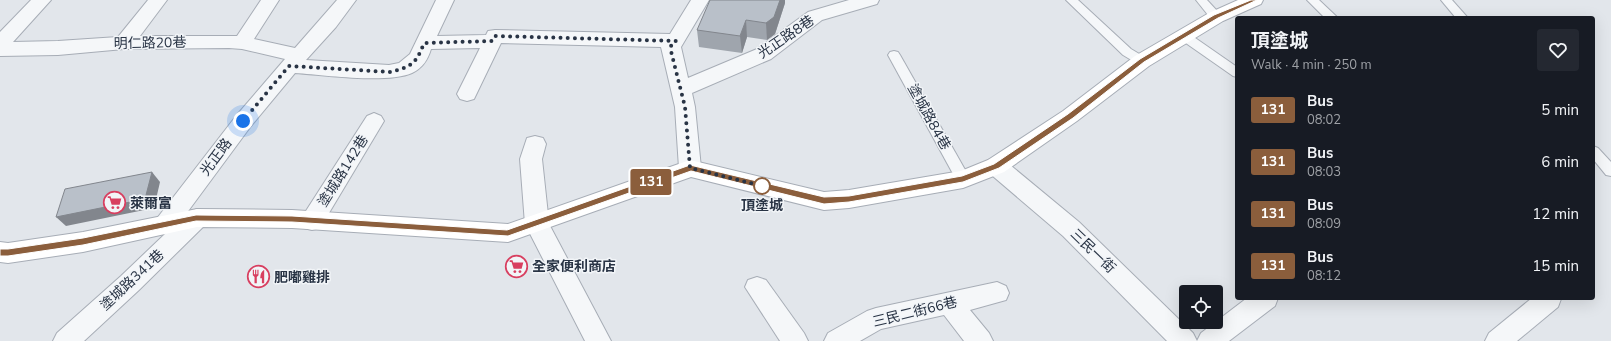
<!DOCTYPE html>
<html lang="en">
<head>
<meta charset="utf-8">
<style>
  :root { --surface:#171b24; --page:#242831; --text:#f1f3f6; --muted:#9ea1a6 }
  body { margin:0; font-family:"Nunito Sans","Noto Sans TC",sans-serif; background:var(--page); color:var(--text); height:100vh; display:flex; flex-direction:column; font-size:15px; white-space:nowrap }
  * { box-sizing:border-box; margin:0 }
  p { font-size:13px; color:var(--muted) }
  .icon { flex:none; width:22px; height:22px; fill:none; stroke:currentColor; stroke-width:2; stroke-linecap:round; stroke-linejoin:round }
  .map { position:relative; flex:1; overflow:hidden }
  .sheet { position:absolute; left:1235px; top:16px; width:360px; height:284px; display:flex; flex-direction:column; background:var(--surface); border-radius:4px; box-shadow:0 4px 16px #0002 }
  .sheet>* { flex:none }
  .badge { padding:0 8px; border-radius:3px; font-size:14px; line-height:26px }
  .controls { position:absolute; left:1179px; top:285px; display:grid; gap:8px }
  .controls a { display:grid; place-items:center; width:44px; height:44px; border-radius:4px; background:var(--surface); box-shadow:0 4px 16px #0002; font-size:20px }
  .you { position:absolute; width:20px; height:20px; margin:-10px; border:3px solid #fff; border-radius:50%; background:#1a73e8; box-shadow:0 0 0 6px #1a73e833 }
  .map>.badge { position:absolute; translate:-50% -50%; box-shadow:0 0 0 2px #fff }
  .round { display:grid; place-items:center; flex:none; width:42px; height:42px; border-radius:4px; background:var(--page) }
  .overview { display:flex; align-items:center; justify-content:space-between; height:68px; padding:0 16px }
  h1 { font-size:19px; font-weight:700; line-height:30px }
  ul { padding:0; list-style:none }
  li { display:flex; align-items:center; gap:12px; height:52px; padding:0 16px }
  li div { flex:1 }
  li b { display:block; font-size:15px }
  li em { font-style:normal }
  li .badge { min-width:44px; font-weight:700; text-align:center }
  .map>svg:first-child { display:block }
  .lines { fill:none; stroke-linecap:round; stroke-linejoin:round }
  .lane-casing { stroke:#a7adb6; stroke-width:2 }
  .street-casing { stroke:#a7adb6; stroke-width:2 }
  .secondary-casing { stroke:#a7adb6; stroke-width:2 }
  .lane { fill:#f5f7f9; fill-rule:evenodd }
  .street { fill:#f5f7f9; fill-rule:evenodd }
  .secondary { fill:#fff; fill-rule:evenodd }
  .wall { fill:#9fa5ad }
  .shaded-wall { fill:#82868d }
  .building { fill:#b9c0c9; stroke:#82868d }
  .line { fill:#8b5e3c; stroke:#fff }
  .walk { stroke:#293445; stroke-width:4; stroke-dasharray:0 7.2 }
  .stop-dot { fill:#fff; stroke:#8b5e3c; stroke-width:2 }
  .labels { text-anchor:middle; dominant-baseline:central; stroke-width:3; stroke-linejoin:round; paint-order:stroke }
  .street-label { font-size:14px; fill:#293445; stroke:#f2f5f8 }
  .poi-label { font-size:14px; font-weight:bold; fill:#293445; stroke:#f2f5f8; text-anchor:start }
  .stop-label { font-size:14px; font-weight:bold; fill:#293445; stroke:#f2f5f8 }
</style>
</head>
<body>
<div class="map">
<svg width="1611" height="341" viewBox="0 0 1611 341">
  <rect width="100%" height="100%" fill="#e2e6eb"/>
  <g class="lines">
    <defs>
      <g id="lane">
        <polygon points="1066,0 1078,0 1131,49 1146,58 1148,61 1146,64 1138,64 1123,55"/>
        <polygon points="1196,0 1207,0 1220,14 1222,17 1220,20 1212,20"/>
        <polygon points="1307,0 1319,0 1338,18 1325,18"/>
        <polygon points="1441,0 1452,0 1468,18 1456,18"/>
        <polygon points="1184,32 1188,33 1237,67 1237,77 1233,76 1180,39 1178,36 1180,33"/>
        <polygon points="894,51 898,52 900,55 968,175 970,179 968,183 963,184 958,183 888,55 890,52"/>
        <polygon points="1593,146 1598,148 1611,162 1611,176 1606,175 1593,159"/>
      </g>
      <g id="street">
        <path d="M31,0H51L13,42L58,41L118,37L148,0H167L140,36H237L261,0H279L254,39L295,48L337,0H356L336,27L306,60L389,65L399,63L410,54L436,0H454L437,36L486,35L488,31L495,30L670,34L691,0H709L681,47L688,78L757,49L808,12L849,0H879L877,4L822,20L771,59L692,93L695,107L701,168L698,174L690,176L682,174L679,168L675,107L661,47L501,43L474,99L467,101L460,99L457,94L480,48L431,49C428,59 423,68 412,73C386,84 325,75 295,73L251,126L186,214L197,209L205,211L209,218L205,225L139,290L84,341H53L57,333L121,276L166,233L158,231L154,224L158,217L236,116L285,59L242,49L229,48L124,49L58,55L0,56V32Z"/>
        <polygon points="374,113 381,116 384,121 320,228 312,230 304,228 300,221 304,214 367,116"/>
        <polygon points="535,136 543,138 546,144 542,159 549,224 611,341 585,341 525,224 520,159 527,138"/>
        <polygon points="996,158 1004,160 1079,222 1193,333 1197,341 1167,341 1063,236 988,172 985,166 988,160"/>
        <polygon points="757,277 766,280 804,333 808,341 780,341 745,287 748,280"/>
        <polygon points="997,282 1006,286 1009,293 1006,300 970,310 989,333 993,341 964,341 944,315 881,329 860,341 824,341 828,333 867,311 876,308"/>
        <polygon points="1247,298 1278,298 1275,306 1229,341 1197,341 1201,333"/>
        <polygon points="1532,298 1561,299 1558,307 1517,341 1485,341 1489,333"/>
      </g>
      <polygon id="secondary" points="1238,0 1263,0 1261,4 1223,21 1149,66 1077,121 1004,172 963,188 849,208 824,210 691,177 508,242 292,228 197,227 83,252 8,263 0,262 0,242 8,243 83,232 197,209 292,210 508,224 690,160 824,192 849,190 961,171 988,160 1063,111 1135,56 1209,13"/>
    </defs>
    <use href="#lane" class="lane-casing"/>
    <use href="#street" class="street-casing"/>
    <use href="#secondary" class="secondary-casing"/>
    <use href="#lane" class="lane"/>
    <use href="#street" class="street"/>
    <use href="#secondary" class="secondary"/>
  </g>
  <polygon class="wall" points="785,3 775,34 767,40 747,37 742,53 699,47 697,30"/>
  <g class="shaded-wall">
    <polygon points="780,0 785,0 785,3 775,34 767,40 766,23"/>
    <polygon points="746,20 747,37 742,53 740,36"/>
    <polygon points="152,172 160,182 154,208 66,226 56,217"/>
  </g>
  <g class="building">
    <polygon points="710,0 780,0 774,17 766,23 746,20 740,36 697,30"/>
    <polygon points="152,172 145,199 56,217 65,189"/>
  </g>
  <polygon class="line" points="1251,0 1257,0 1218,18 1144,62 1073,118 999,168 963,182 849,202 824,204 691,171 508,236 292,222 196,221 83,245 8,256 0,256 0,249 8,249 83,238 196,215 292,216 507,230 690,165 824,197 849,196 962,176 994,164 1068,114 1140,59 1214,15"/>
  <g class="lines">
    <path class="walk" d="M243,121L289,66L390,72C411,67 416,64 424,43L492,41L495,36L676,41L671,46V51L685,107L690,168L766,187L762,186"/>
  </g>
  <defs>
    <symbol id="supermarket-ring" viewBox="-11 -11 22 22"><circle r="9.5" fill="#f2f5f8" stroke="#d83f60" stroke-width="1.5"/><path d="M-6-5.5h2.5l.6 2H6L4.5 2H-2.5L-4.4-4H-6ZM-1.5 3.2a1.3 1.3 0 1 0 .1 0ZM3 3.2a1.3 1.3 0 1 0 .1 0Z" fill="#d83f60"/></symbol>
    <symbol id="restaurant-ring" viewBox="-11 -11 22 22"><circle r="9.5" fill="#f2f5f8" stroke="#d83f60" stroke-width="1.5"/><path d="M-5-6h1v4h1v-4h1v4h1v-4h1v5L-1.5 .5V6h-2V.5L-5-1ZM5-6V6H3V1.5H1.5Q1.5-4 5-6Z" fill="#d83f60"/></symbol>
  </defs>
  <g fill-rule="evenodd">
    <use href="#supermarket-ring" x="102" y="190" width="25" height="25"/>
    <use href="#supermarket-ring" x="504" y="254" width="25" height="25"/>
    <use href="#restaurant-ring" x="246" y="264" width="25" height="25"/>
  </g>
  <circle class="stop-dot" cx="762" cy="186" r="8"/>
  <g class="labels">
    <g class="street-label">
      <text transform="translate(786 37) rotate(-34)">光正路8巷</text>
      <text transform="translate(150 43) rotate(-1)">明仁路20巷</text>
      <text transform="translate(929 117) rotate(61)">塗城路84巷</text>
      <text transform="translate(216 157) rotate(-53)">光正路</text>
      <text transform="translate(343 171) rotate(-58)">塗城路142巷</text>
      <text transform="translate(1093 251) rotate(44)">三民一街</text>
      <text transform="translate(132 280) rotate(-43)">塗城路341巷</text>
      <text transform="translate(915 312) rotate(-14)">三民二街66巷</text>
    </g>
    <g class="poi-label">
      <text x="130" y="203">萊爾富</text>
      <text x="532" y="266">全家便利商店</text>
      <text x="274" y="277">肥嘟雞排</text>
    </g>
    <g class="stop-label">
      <text x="762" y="205">頂塗城</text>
    </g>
  </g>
</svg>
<div class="controls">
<a><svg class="icon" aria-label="locate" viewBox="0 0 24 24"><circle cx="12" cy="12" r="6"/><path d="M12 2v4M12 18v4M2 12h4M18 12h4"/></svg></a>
</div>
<div class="you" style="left:243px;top:121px"></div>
<b class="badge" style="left:651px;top:182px;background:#8b5e3c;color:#fff">131</b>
<section class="sheet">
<div class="overview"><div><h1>頂塗城</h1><p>Walk · 4 min · 250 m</p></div><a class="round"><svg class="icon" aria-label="heart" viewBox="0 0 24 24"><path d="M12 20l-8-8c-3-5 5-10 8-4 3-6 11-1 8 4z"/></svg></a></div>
<ul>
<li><span class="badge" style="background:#8b5e3c;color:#fff">131</span><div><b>Bus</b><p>08:02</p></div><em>5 min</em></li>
<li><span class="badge" style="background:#8b5e3c;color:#fff">131</span><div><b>Bus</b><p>08:03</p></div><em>6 min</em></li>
<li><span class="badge" style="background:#8b5e3c;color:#fff">131</span><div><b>Bus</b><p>08:09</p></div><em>12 min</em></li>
<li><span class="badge" style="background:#8b5e3c;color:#fff">131</span><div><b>Bus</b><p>08:12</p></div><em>15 min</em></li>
</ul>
</section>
</div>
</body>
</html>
